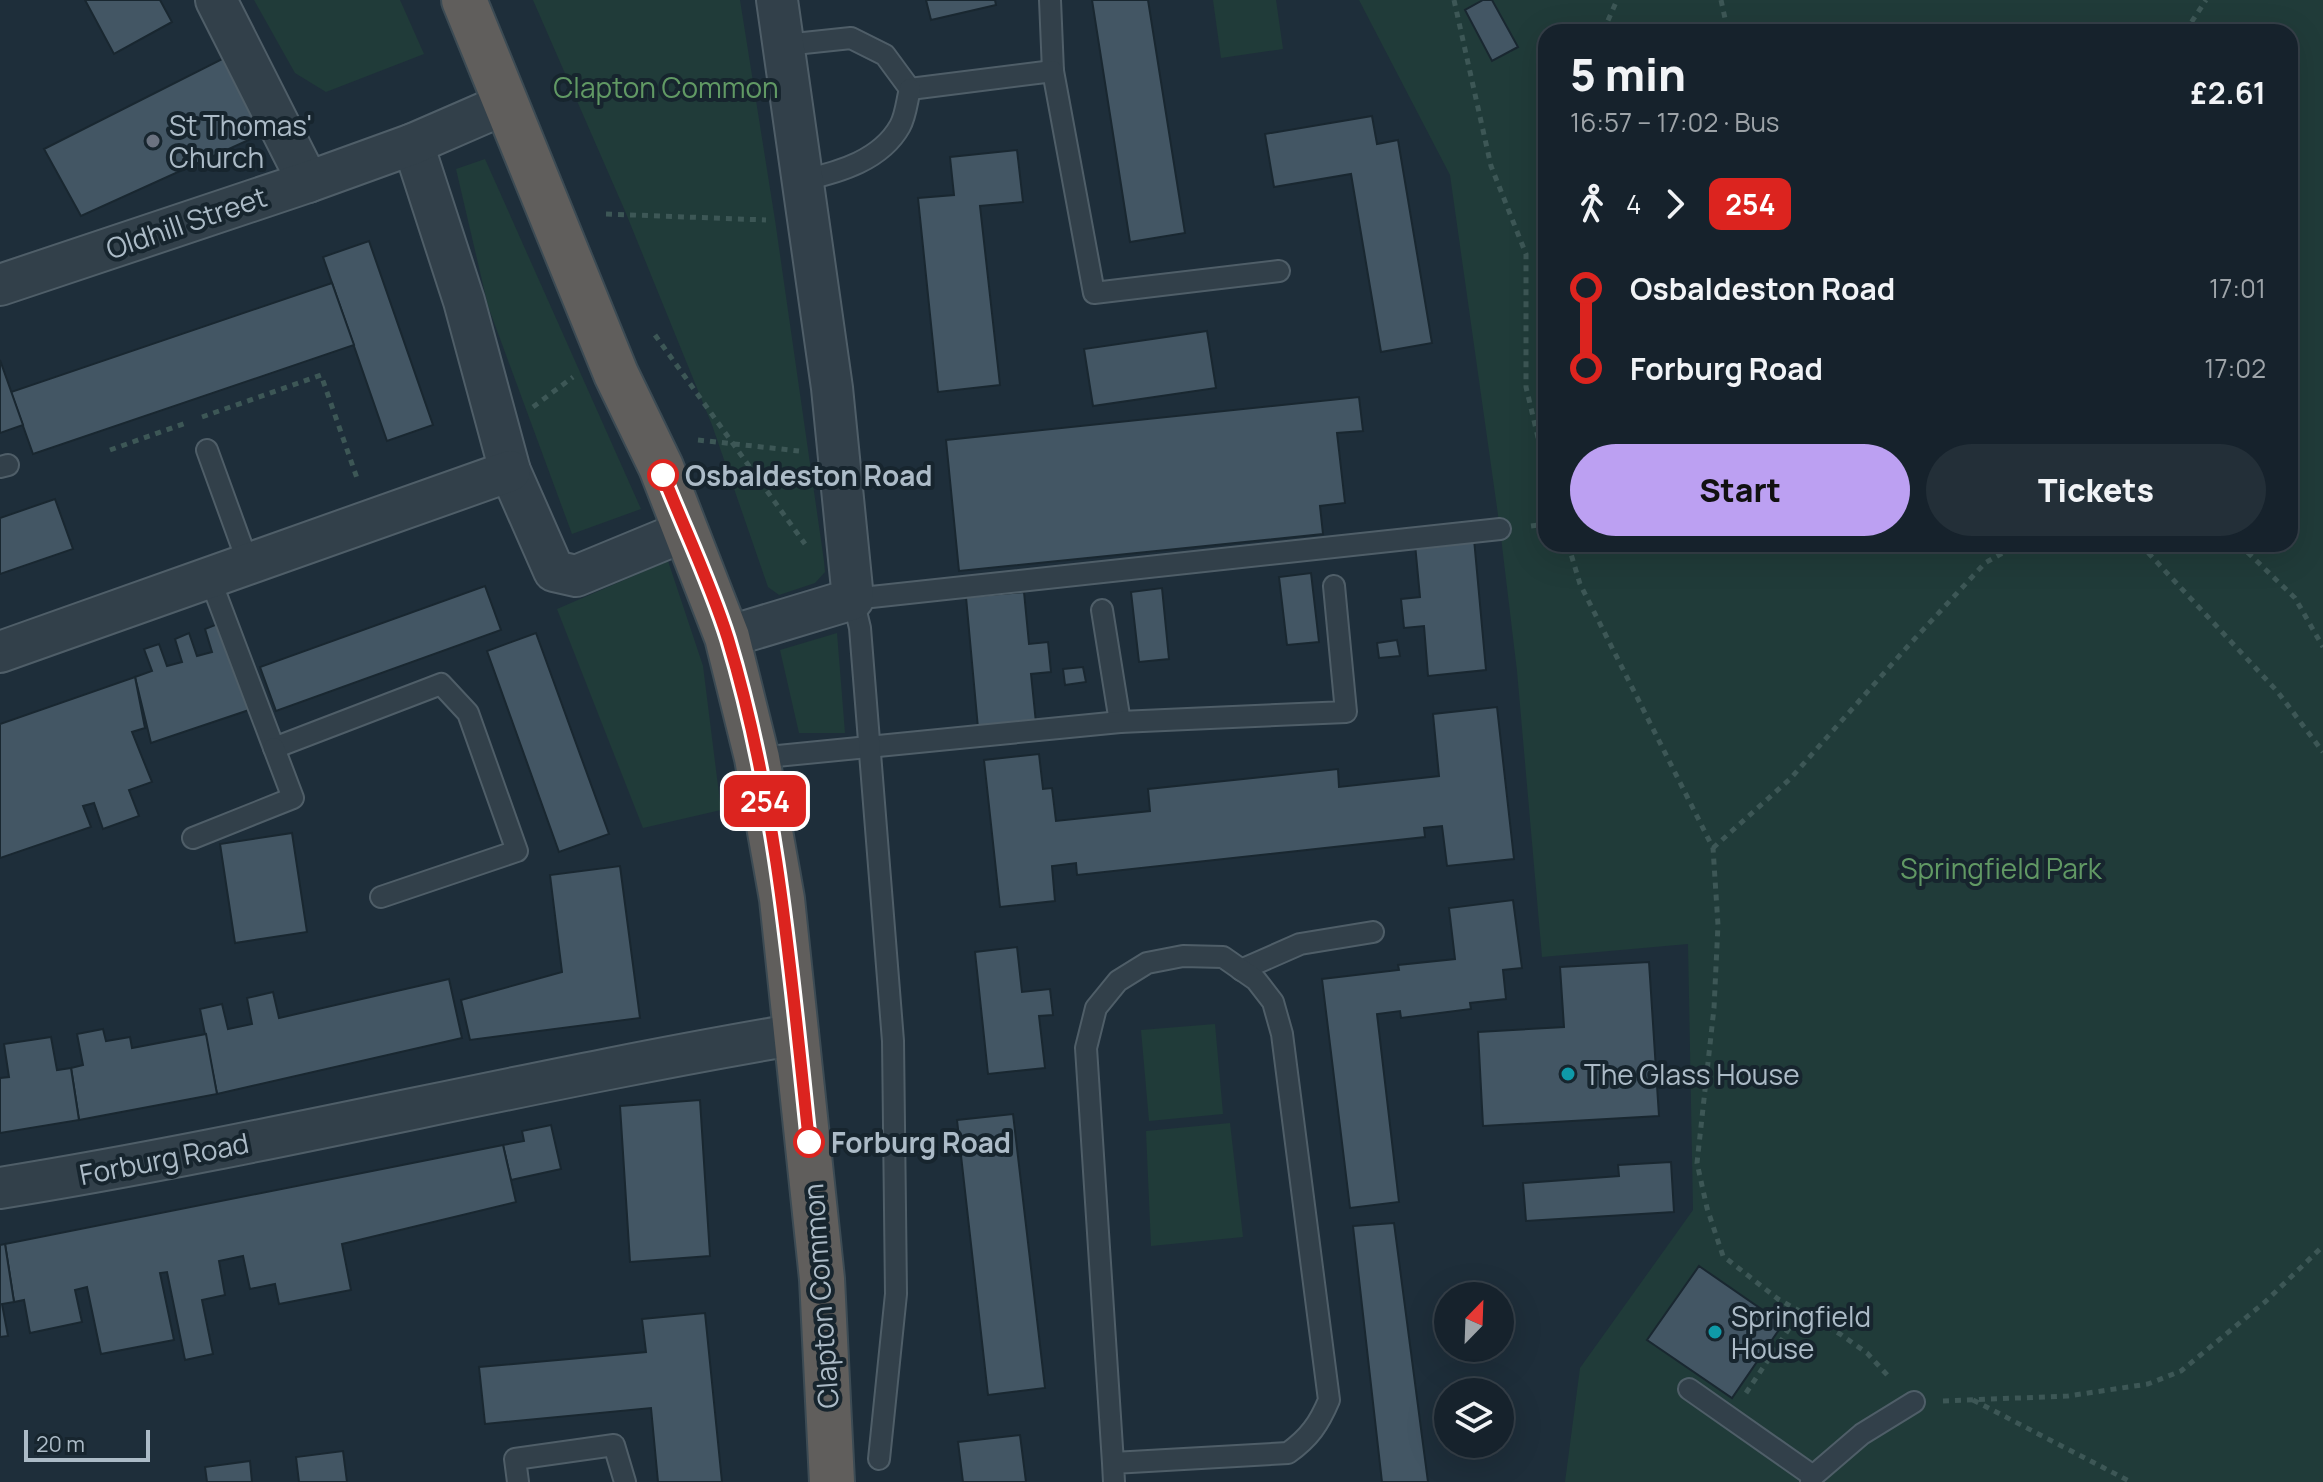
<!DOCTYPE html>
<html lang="en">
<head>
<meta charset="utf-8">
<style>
  :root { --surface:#16222c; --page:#232f38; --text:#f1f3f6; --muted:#9ea4a9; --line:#353f48; --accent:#bca0f2 }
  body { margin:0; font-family:Manrope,sans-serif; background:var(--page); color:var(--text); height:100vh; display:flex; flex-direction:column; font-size:30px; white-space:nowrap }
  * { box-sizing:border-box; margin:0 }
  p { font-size:26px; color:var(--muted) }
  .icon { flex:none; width:44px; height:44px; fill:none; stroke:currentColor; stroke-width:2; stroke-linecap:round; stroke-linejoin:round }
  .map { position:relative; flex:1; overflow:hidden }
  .details { position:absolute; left:1538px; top:24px; width:760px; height:528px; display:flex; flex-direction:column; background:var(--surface); border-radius:24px; box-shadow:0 8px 32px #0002,0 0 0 2px var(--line) }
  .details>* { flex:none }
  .badge { padding:0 16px; border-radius:12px; font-size:28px; line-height:52px }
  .needle { width:52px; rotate:23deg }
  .buttons { position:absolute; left:1434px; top:1282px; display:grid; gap:16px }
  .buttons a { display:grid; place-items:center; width:80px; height:80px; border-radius:50%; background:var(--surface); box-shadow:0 8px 32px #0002,0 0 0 2px var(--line); font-size:40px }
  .scale { position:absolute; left:24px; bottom:20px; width:126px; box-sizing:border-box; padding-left:8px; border:4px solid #acbbc7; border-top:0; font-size:22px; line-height:28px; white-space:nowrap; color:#acbbc7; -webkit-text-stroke:6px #17252e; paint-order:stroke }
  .map>.badge { position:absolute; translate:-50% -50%; box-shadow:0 0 0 4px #fff }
  .legs { display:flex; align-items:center; gap:12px; height:88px; padding:0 32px; font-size:26px }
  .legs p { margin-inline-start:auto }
  .summary { display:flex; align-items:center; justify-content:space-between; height:136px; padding:0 32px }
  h1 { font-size:44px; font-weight:800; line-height:60px }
  .cta { display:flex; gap:16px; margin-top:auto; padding:16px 32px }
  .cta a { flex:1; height:92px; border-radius:48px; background:var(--accent); color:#111; font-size:32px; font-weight:800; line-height:92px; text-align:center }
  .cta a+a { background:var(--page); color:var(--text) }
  ul { padding:0 32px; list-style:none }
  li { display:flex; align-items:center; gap:28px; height:80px; font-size:30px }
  li i { display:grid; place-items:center; width:12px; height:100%; margin:0 10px; background:currentColor }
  li i::after { content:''; width:20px; height:20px; margin:-10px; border:6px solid; border-radius:50%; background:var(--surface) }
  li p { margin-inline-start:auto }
  li:first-child i { background:linear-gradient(#0000 50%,currentColor 0) }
  li:last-child i { background:linear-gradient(currentColor 50%,#0000 0) }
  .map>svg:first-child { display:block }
  .green { fill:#203b39; fill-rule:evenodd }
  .building { fill:#435664; stroke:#192730; stroke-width:2 }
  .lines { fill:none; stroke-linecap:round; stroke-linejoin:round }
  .service-casing { stroke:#4f5e68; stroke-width:24 }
  .minor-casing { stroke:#4f5e68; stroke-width:44 }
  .trunk-casing { stroke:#3c4b54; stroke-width:48 }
  .path { stroke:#3d5756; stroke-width:5; stroke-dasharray:6 6; stroke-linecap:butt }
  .service { stroke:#32404a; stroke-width:20 }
  .minor { stroke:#32404a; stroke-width:40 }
  .trunk { stroke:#605e5c; stroke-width:44 }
  .line-1-casing { stroke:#fff; stroke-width:18 }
  .line-1 { stroke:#dc241f; stroke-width:12 }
  .worship-dot { fill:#6b7280; stroke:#17252e; stroke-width:3 }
  .stop-1-dot { fill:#fff; stroke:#dc241f; stroke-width:4 }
  .culture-dot { fill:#0f9aa8; stroke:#17252e; stroke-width:3 }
  .labels { text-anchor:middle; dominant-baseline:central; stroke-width:8; stroke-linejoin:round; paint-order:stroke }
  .park-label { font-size:28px; fill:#619964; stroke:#17252e }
  .poi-label { font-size:28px; fill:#acbbc7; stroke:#17252e; text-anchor:start }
  .street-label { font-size:28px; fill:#acbbc7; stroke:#17252e }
  .stop-label { font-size:28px; font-weight:bold; fill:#acbbc7; stroke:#17252e; text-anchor:start }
</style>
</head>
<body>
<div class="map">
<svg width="2323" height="1482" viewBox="0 0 2323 1482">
  <rect width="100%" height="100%" fill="#1e2e3a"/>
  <g class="green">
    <polygon points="254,0 400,0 424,54 326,92 295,73"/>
    <polygon points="533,0 740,0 775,220 824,561 825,572 815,583 779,595 768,587 712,425 625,211"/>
    <polygon points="1213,0 1276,0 1283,49 1221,58"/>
    <path d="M1359,0H2323V1482H1565L1580,1368L1693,1210L1688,944L1542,957L1517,671L1500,529L1450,175ZM1546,32H2290V544H1546Z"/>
    <polygon points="485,159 641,509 572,534 488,306 456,169"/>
    <polygon points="668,561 703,666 721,810 643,828 557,609"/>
    <polygon points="837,633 845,733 799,733 780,650"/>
    <polygon points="1215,1024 1223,1114 1149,1121 1141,1030"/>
    <polygon points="1230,1123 1243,1237 1151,1246 1146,1131"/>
  </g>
  <g class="building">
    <polygon points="85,0 160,0 172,22 114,54"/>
    <polygon points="926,0 995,0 996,5 931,20"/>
    <polygon points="1092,0 1148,0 1185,233 1130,242"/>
    <polygon points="1483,0 1492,0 1518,47 1492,61 1465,10"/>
    <polygon points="228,56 264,133 81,216 44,149"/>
    <polygon points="1372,116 1377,144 1398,140 1432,343 1381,352 1351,174 1274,187 1265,134"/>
    <polygon points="1017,150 1023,202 980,206 1000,385 938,392 918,198 954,195 950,157"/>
    <polygon points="369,241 433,425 387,441 323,257"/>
    <polygon points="332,283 354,345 33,454 11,392"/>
    <polygon points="1207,331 1216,388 1093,406 1084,349"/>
    <polygon points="0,360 23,425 0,433"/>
    <polygon points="1359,397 1363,431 1337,433 1345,503 1320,506 1323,534 959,571 946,440"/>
    <polygon points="55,499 73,549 0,574 0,518"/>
    <polygon points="1474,539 1486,670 1428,676 1424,626 1404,628 1401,599 1420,597 1415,544"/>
    <polygon points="1311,573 1319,642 1287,645 1279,577"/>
    <polygon points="485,586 501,630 276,711 260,667"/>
    <polygon points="1162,588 1169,659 1139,662 1131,592"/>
    <polygon points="1024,592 1029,644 1048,642 1051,672 1031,674 1036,723 978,728 966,597"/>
    <polygon points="220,623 249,710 151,743 135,677 152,671 144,649 159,644 167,666 182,662 175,639 189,633 197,656 212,652 205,629"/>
    <polygon points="536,633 609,834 559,852 487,651"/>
    <polygon points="1397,640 1400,656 1379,658 1377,643"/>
    <polygon points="1083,667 1086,682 1065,685 1063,669"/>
    <polygon points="135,677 145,728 132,732 152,782 129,790 139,816 103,829 94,803 83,806 91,827 0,858 0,724"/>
    <polygon points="1497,707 1514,859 1447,866 1442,826 1424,828 1425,837 1077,875 1076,863 1052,866 1055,901 1000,907 984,760 1039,754 1043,789 1052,788 1056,821 1150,811 1148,789 1338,769 1339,787 1439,776 1433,714"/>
    <polygon points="292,833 307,932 235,943 220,844"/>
    <polygon points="620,866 640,1018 470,1040 461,1000 562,972 550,875"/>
    <polygon points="1513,900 1522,968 1503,970 1506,999 1470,1003 1471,1009 1401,1018 1400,1011 1377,1014 1399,1202 1350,1208 1322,979 1399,970 1398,965 1455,959 1449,908"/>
    <polygon points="1017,947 1022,992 1050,989 1053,1015 1039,1016 1045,1068 988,1074 975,952"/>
    <polygon points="1649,962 1659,1116 1483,1126 1478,1032 1564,1027 1560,967"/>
    <polygon points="449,979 462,1038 217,1094 200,1009 222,1004 228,1029 252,1024 247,998 273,992 279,1018"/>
    <polygon points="103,1029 106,1041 130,1037 132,1048 206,1034 217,1094 79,1120 71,1068 83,1065 77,1034"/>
    <polygon points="51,1037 57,1070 71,1068 79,1120 0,1133 0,1078 9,1077 4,1044"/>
    <polygon points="700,1100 710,1256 630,1262 620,1106"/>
    <polygon points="1013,1114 1045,1388 988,1395 957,1120"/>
    <polygon points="551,1125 561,1169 511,1180 503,1145 524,1141 522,1131"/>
    <polygon points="503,1145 516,1202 342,1244 351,1290 279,1304 275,1284 250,1289 243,1256 219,1261 225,1295 202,1300 213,1354 185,1360 167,1272 160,1273 174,1340 101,1354 87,1287 75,1290 82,1322 30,1333 24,1300 14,1302 5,1244"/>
    <polygon points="1671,1162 1674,1212 1526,1221 1523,1183 1619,1176 1618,1165"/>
    <polygon points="1394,1223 1428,1482 1382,1482 1353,1226"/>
    <polygon points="5,1244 14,1302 2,1304 8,1336 0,1337 0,1245"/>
    <polygon points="1699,1266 1783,1324 1732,1398 1647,1340"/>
    <polygon points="705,1313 722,1482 658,1482 651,1408 485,1424 479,1367 646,1352 642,1319"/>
    <polygon points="1020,1435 1026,1482 963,1482 958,1442"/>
    <polygon points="343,1451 347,1482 299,1482 296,1457"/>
    <polygon points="250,1461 252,1482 207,1482 205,1467"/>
  </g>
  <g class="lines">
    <defs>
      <g id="service">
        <polyline points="1050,0 1053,71"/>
        <polyline points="785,45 851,38 885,55 910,89"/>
        <polyline points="910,89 1053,71 1094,293 1279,271"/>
        <path d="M804,180C840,172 881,160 900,126C906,115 907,100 910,89"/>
        <polyline points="207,450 248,563"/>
        <polyline points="0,467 8,465"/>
        <polyline points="209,576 274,748 441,684 468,713 517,851 381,897"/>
        <polyline points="1102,610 1120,722"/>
        <polyline points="757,758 1120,722 1346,712 1334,586"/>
        <polyline points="193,838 293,798 274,748"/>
        <polyline points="1241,970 1300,944 1373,932"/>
        <polyline points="1689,1389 1813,1476"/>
        <polyline points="879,1459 896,1294 893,1041 860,628 853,599 1500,529"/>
        <path d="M1113,1463L1288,1453C1309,1438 1319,1424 1329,1400L1282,1034L1273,1002L1256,980L1223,957L1183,956L1147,963L1118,981L1096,1008L1086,1048L1113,1463L1114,1482"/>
        <polyline points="518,1482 515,1459 614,1445 625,1482"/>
        <polyline points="1811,1482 1813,1476 1862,1434 1914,1402"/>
      </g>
      <g id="minor">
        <polyline points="216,0 308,182"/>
        <polyline points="413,144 464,301 510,471 554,571 576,576 685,531"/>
        <polyline points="0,285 308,182 413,144 505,104"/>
        <polyline points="727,637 853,599 832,388 777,0"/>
        <polyline points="0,652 510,471"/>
        <path d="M0,1188C267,1145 531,1079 798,1034"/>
      </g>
      <polyline id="trunk" points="464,0 616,374 661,467 727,637 757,758 782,899 822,1279 832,1482"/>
    </defs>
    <use href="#service" class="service-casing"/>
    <use href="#minor" class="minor-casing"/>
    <use href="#trunk" class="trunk-casing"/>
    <g class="path">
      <polyline points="1454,0 1491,166 1526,254 1526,387 1546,471"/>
      <polyline points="1721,0 1728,32"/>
      <polyline points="1607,32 1606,25 1617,0"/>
      <polyline points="2185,32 2206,0"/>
      <polyline points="606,214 766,220"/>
      <polyline points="655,335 805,544"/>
      <polyline points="533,407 573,377"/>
      <polyline points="202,417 321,375 358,481"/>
      <polyline points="698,440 799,451"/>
      <polyline points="110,450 189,422"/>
      <polyline points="1531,526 1546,524"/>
      <polyline points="1568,544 1580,584 1713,848 1718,925 1714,1008 1697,1163 1707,1208 1723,1256 1778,1299 1840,1334 1867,1353 1891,1379"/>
      <polyline points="2140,544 2277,691 2323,752"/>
      <polyline points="2239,544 2295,598 2323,647"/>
      <polyline points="1713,848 1790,779 1908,646 1985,563 2018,544"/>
      <polyline points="1746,1393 1800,1312"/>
      <polyline points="1973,1400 2131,1482"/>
      <polyline points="1943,1401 2068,1396 2148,1384 2181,1371 2265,1302 2323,1246"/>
    </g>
    <use href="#service" class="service"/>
    <use href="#minor" class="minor"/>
    <use href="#trunk" class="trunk"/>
  </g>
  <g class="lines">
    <defs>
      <path id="line-1" d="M663,475C684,528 711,584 728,639C777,801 791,973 809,1142"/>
    </defs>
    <use href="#line-1" class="line-1-casing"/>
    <use href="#line-1" class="line-1"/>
  </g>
  <circle class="worship-dot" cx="153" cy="141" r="8"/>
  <g class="stop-1-dot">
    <circle cx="663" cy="475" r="14"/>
    <circle cx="809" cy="1142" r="14"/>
  </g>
  <g class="culture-dot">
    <circle cx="1568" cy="1074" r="8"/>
    <circle cx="1715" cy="1332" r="8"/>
  </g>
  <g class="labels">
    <g class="park-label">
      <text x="666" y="87">Clapton Common</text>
      <text x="2001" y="868">Springfield Park</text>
    </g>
    <g class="poi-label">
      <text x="169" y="125">St Thomas'<tspan x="169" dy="32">Church</tspan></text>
      <text x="1584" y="1074">The Glass House</text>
      <text x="1731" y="1316">Springfield<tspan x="1731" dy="32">House</tspan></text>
    </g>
    <g class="street-label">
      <text transform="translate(186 222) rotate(-19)">Oldhill Street</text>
      <text transform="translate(164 1158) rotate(-11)">Forburg Road</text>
      <text transform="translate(820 1296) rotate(-94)">Clapton Common</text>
    </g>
    <g class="stop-label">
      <text x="685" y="475">Osbaldeston Road</text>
      <text x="831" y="1142">Forburg Road</text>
    </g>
  </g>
</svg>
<div class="buttons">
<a><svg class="needle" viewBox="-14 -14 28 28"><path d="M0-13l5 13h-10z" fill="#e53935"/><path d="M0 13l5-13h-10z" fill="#9ea4a9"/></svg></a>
<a><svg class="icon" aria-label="layers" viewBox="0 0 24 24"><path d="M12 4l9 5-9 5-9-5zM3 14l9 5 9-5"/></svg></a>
</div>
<div class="scale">20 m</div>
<b class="badge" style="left:765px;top:801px;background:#dc241f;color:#fff">254</b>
<section class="details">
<div class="summary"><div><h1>5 min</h1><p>16:57 – 17:02 · Bus</p></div><b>£2.61</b></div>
<div class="legs"><svg class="icon" aria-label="walk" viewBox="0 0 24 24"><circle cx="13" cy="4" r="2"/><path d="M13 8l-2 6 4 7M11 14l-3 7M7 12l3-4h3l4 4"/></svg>4<svg class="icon" aria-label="forward" viewBox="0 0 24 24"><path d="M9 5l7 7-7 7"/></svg><b class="badge" style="background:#dc241f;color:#fff">254</b></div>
<ul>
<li><i style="color:#dc241f"></i><b>Osbaldeston Road</b><p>17:01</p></li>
<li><i style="color:#dc241f"></i><b>Forburg Road</b><p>17:02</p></li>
</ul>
<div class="cta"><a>Start</a><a>Tickets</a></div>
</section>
</div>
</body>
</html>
